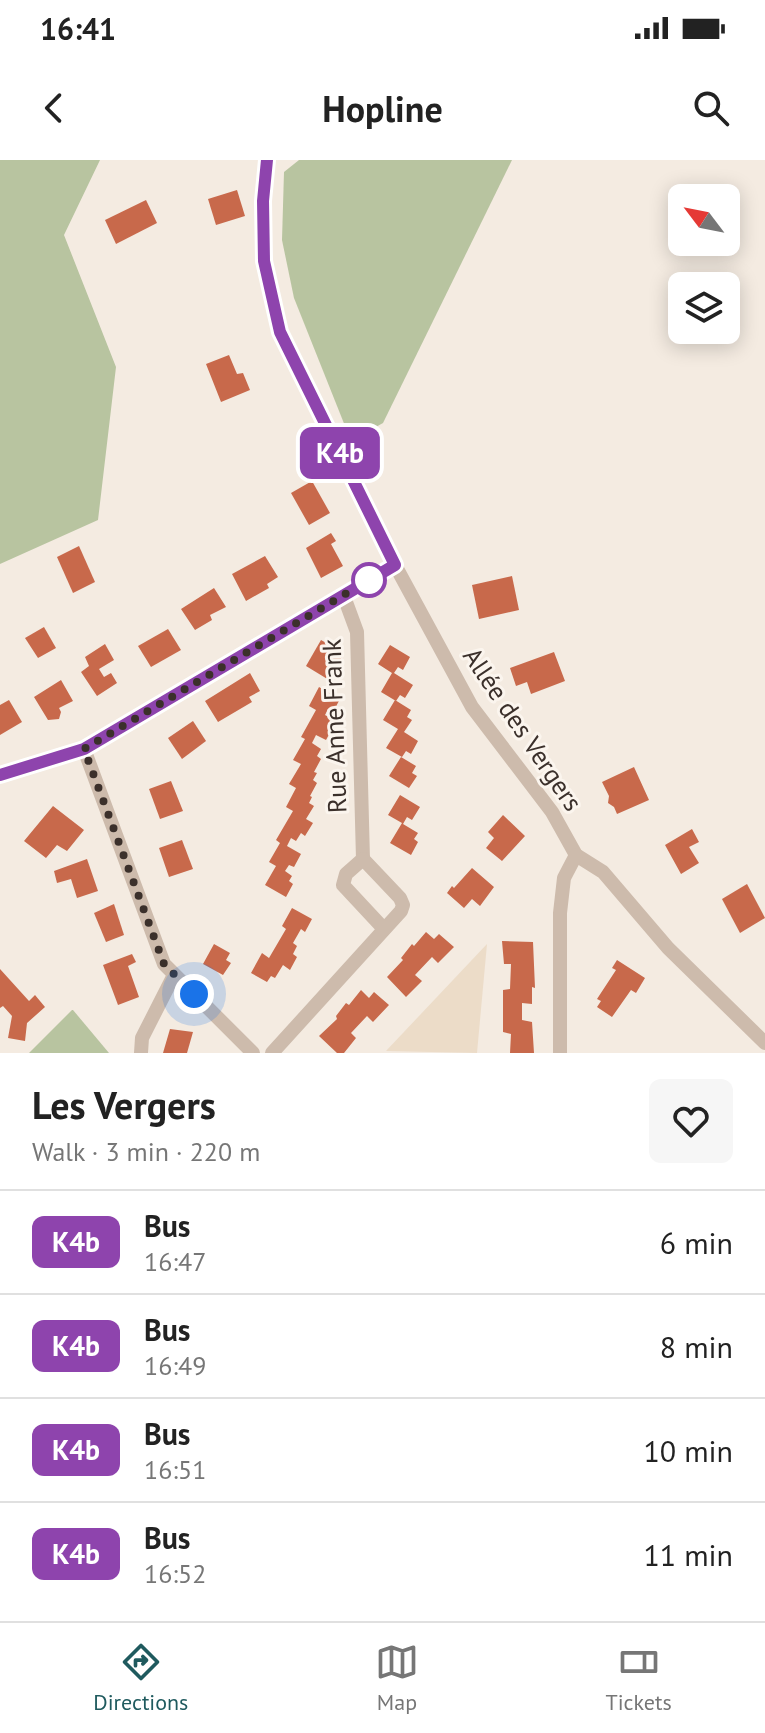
<!DOCTYPE html>
<html lang="en">
<head>
<meta charset="utf-8">
<style>
  :root { --surface:#fff; --page:#f6f6f6; --text:#222; --muted:#767676; --line:#e0e0e0; --accent:#1f5a5e }
  body { margin:0; font-family:"PT Sans",sans-serif; background:var(--page); color:var(--text); height:100vh; display:flex; flex-direction:column; font-size:30px; white-space:nowrap }
  * { box-sizing:border-box; margin:0 }
  p { font-size:26px; color:var(--muted) }
  .icon { flex:none; width:44px; height:44px; fill:none; stroke:currentColor; stroke-width:2; stroke-linecap:round; stroke-linejoin:round }
  .map { position:relative; height:893px; overflow:hidden }
  .drawer { display:flex; flex-direction:column; background:var(--surface); flex:1 }
  .drawer>* { flex:none }
  .badge { padding:0 16px; border-radius:12px; font-size:28px; line-height:52px }
  .needle { width:52px; rotate:302deg }
  .fabs { position:absolute; left:668px; top:24px; display:grid; gap:16px }
  .fabs a { display:grid; place-items:center; width:72px; height:72px; border-radius:12px; background:var(--surface); box-shadow:0 4px 20px #0003; font-size:40px }
  .you { position:absolute; width:40px; height:40px; margin:-20px; border:6px solid #fff; border-radius:50%; background:#1a73e8; box-shadow:0 0 0 12px #1a73e833 }
  .map>.badge { position:absolute; translate:-50% -50%; box-shadow:0 0 0 4px #fff }
  .round { display:grid; place-items:center; flex:none; width:84px; height:84px; border-radius:12px; background:var(--page) }
  .summary { display:flex; align-items:center; justify-content:space-between; height:136px; padding:0 32px }
  h1 { font-size:38px; font-weight:700; line-height:60px }
  ul { padding:0; list-style:none }
  li { display:flex; align-items:center; gap:24px; height:104px; padding:0 32px; border-top:2px solid var(--line) }
  li div { flex:1 }
  li b { display:block; font-size:30px }
  li em { font-style:normal }
  li .badge { min-width:88px; font-weight:700; text-align:center }
  .status { display:flex; justify-content:space-between; align-items:center; height:56px; padding:0 40px; background:var(--surface); direction:ltr }
  .status svg { height:22px; fill:currentColor }
  header { display:flex; justify-content:space-between; align-items:center; height:104px; padding:0 32px; background:var(--surface); font-size:36px; font-weight:700 }
  .menu { display:flex; justify-content:space-around; align-items:center; height:112px; border-top:2px solid var(--line); background:var(--surface); font-size:22px; color:var(--muted) }
  .menu a { display:grid; justify-items:center; gap:4px }
  .menu .selected { color:var(--accent) }
  .map>svg:first-child { display:block }
  .green { fill:#b8c4a0 }
  .plaza { fill:#ecdcc8 }
  .building { fill:#c8694b }
  .lines { fill:none; stroke-linecap:round; stroke-linejoin:round }
  .street { stroke:#cdbbac; stroke-width:14 }
  .line-casing { stroke:#fff; stroke-width:18 }
  .line { stroke:#8e44ad; stroke-width:12 }
  .walk { stroke:#3b302b; stroke-width:8; stroke-dasharray:0 14.4 }
  .stop-dot { fill:#fff; stroke:#8e44ad; stroke-width:4 }
  .labels { text-anchor:middle; dominant-baseline:central; stroke-width:6; stroke-linejoin:round; paint-order:stroke }
  .street-label { font-size:26px; fill:#3b302b; stroke:#fbf5ee }
</style>
</head>
<body>
<div class="status"><b>16:41</b><svg viewBox="0 0 49 12"><path d="M0 12V9h3v3zM5 12V6h3v6zM10 12V3h3v9zM15 12V0h3v12zM26 1h20v11H26zM47 4h2v5h-2z"/></svg></div>
<header><svg class="icon" aria-label="back" viewBox="0 0 24 24"><path d="M15 5l-7 7 7 7"/></svg>Hopline<svg class="icon" aria-label="search" viewBox="0 0 24 24"><circle cx="10" cy="10" r="6"/><path d="M15 15l6 6"/></svg></header>
<div class="map">
<svg width="765" height="893" viewBox="0 0 765 893">
  <rect width="100%" height="100%" fill="#f4ebe1"/>
  <g class="green">
    <polygon points="0,0 100,0 64,75 116,207 98,360 0,404"/>
    <polygon points="299,0 512,0 383,263 351,281 294,138 282,80 284,12"/>
    <polygon points="73,850 109,893 29,893 72,850"/>
  </g>
  <polygon class="plaza" points="487,784 477,893 386,891"/>
  <g class="building">
    <polygon points="237,30 245,56 216,65 208,39"/>
    <polygon points="146,40 157,63 116,84 105,60"/>
    <polygon points="229,195 237,214 243,213 250,230 221,242 206,204"/>
    <polygon points="312,321 330,353 309,365 291,333"/>
    <polygon points="331,373 336,381 331,384 343,406 321,418 306,388"/>
    <polygon points="79,386 95,422 73,433 57,397"/>
    <polygon points="265,396 278,417 267,424 269,428 246,441 232,414"/>
    <polygon points="512,416 519,450 479,459 472,425"/>
    <polygon points="214,428 226,447 210,455 212,460 195,470 181,449"/>
    <polygon points="44,467 56,488 38,498 25,478"/>
    <polygon points="168,469 181,490 151,507 138,486"/>
    <polygon points="321,480 344,493 329,520 306,506"/>
    <polygon points="105,484 114,500 99,509 104,517 111,513 117,523 97,536 81,512 89,506 85,497"/>
    <polygon points="390,485 410,497 403,510 398,507 394,513 413,525 405,538 400,535 396,541 381,532 392,513 378,504"/>
    <polygon points="554,492 565,521 531,534 527,522 516,526 510,508"/>
    <polygon points="250,513 260,531 249,537 252,542 218,562 205,541"/>
    <polygon points="61,520 73,541 59,548 61,552 59,559 48,560 34,537"/>
    <polygon points="319,527 340,539 333,552 328,549 325,555 332,559 329,565 333,567 326,580 316,575 312,583 321,589 317,596 321,599 314,612 317,613 313,620 317,623 310,636 312,637 309,643 314,646 306,659 313,663 305,676 301,673 296,681 291,678 287,686 301,694 294,707 289,705 285,711 292,716 289,721 293,724 286,737 265,725 276,706 269,702 280,683 276,680 293,651 286,647 296,628 289,624 301,604 293,600 305,579 301,577 316,550 309,546"/>
    <polygon points="9,540 22,562 0,575 0,545"/>
    <polygon points="395,540 411,550 407,557 412,560 404,572 418,581 411,594 406,591 402,597 386,588 398,569 383,560"/>
    <polygon points="193,561 206,581 182,599 168,578"/>
    <polygon points="401,597 416,606 412,613 417,616 409,628 389,616"/>
    <polygon points="634,607 649,640 617,654 614,647 608,643 609,636 602,622"/>
    <polygon points="171,621 183,651 160,659 149,629"/>
    <polygon points="400,635 420,647 412,660 407,657 403,664 418,673 414,679 418,682 411,695 390,683 402,663 388,655"/>
    <polygon points="53,646 84,670 67,691 57,685 46,698 24,681"/>
    <polygon points="503,655 525,676 502,701 486,688 494,678 488,672"/>
    <polygon points="692,669 699,682 689,687 699,703 681,714 665,685"/>
    <polygon points="182,680 193,709 169,717 159,688"/>
    <polygon points="87,699 98,731 77,738 71,719 57,723 54,711"/>
    <polygon points="472,708 494,727 480,746 472,739 464,748 447,733 452,726 454,728"/>
    <polygon points="747,724 765,758 740,773 722,739"/>
    <polygon points="114,744 124,775 106,782 94,753"/>
    <polygon points="292,748 312,759 305,772 301,769 293,783 297,786 293,794 297,797 290,810 283,805 275,818 271,816 267,822 251,813 262,793 269,798 286,769 282,766"/>
    <polygon points="426,772 434,779 439,774 454,787 438,803 432,797 415,815 422,821 406,837 387,817 403,800 401,798 412,784 414,786"/>
    <polygon points="502,781 533,782 535,828 532,827 532,844 522,843 522,860 532,862 534,893 510,893 511,874 503,872 503,830 510,829 511,804 504,804"/>
    <polygon points="214,784 230,793 226,800 231,803 223,815 203,804"/>
    <polygon points="132,794 136,802 128,806 139,837 118,845 103,805"/>
    <polygon points="617,800 645,818 636,833 631,830 612,857 597,847 601,841 597,839 616,810 612,808"/>
    <polygon points="0,809 29,841 35,835 45,847 27,863 25,881 8,878 12,856 3,846 0,848"/>
    <polygon points="361,830 369,838 374,832 389,845 373,862 367,856 351,873 356,878 344,893 337,893 319,876 337,859 336,856 346,843 349,845"/>
    <polygon points="170,869 193,872 187,893 163,893"/>
  </g>
  <g class="lines">
    <g class="street">
      <polyline points="267,0 263,41 264,101 280,172 395,405 472,547 552,652 576,695 603,712 668,788 765,883"/>
      <polyline points="343,434 357,472 363,699"/>
      <polyline points="84,589 164,804 253,893"/>
      <polyline points="0,616 84,589 395,405"/>
      <polyline points="141,893 142,878 174,815"/>
      <polyline points="272,893 401,751 403,745 400,738 363,699 346,714 343,725 384,769"/>
      <polyline points="560,893 560,753 564,718 576,695"/>
    </g>
  </g>
  <g class="lines">
    <defs>
      <polyline id="line" points="0,615 84,589 395,405 280,172 264,101 263,41 267,0"/>
    </defs>
    <use href="#line" class="line-casing"/>
    <use href="#line" class="line"/>
    <polyline class="walk" points="194,834 164,804 84,589 369,420"/>
  </g>
  <circle class="stop-dot" cx="369" cy="420" r="16"/>
  <g class="labels">
    <g class="street-label">
      <text transform="translate(334 566) rotate(-92)">Rue Anne Frank</text>
      <text transform="translate(523 569) rotate(56)">Allée des Vergers</text>
    </g>
  </g>
</svg>
<div class="fabs">
<a><svg class="needle" viewBox="-14 -14 28 28"><path d="M0-13l5 13h-10z" fill="#e53935"/><path d="M0 13l5-13h-10z" fill="#767676"/></svg></a>
<a><svg class="icon" aria-label="layers" viewBox="0 0 24 24"><path d="M12 4l9 5-9 5-9-5zM3 14l9 5 9-5"/></svg></a>
</div>
<div class="you" style="left:194px;top:834px"></div>
<b class="badge" style="left:340px;top:293px;background:#8e44ad;color:#fff">K4b</b>
</div>
<section class="drawer">
<div class="summary"><div><h1>Les Vergers</h1><p>Walk · 3 min · 220 m</p></div><a class="round"><svg class="icon" aria-label="heart" viewBox="0 0 24 24"><path d="M12 20l-8-8c-3-5 5-10 8-4 3-6 11-1 8 4z"/></svg></a></div>
<ul>
<li><span class="badge" style="background:#8e44ad;color:#fff">K4b</span><div><b>Bus</b><p>16:47</p></div><em>6 min</em></li>
<li><span class="badge" style="background:#8e44ad;color:#fff">K4b</span><div><b>Bus</b><p>16:49</p></div><em>8 min</em></li>
<li><span class="badge" style="background:#8e44ad;color:#fff">K4b</span><div><b>Bus</b><p>16:51</p></div><em>10 min</em></li>
<li><span class="badge" style="background:#8e44ad;color:#fff">K4b</span><div><b>Bus</b><p>16:52</p></div><em>11 min</em></li>
</ul>
</section>
<nav class="menu">
<a class="selected"><svg class="icon" aria-label="directions" viewBox="0 0 24 24"><path d="M12 3l9 9-9 9-9-9zM9 14v-3h6M13 9l2 2-2 2"/></svg>Directions</a>
<a><svg class="icon" aria-label="map" viewBox="0 0 24 24"><path d="M3 6l6-2 6 2 6-2v14l-6 2-6-2-6 2zM9 4v14M15 6v14"/></svg>Map</a>
<a><svg class="icon" aria-label="tickets" viewBox="0 0 24 24"><path d="M3 7h18v10H3zM15 7v10"/></svg>Tickets</a>
</nav>
</body>
</html>
